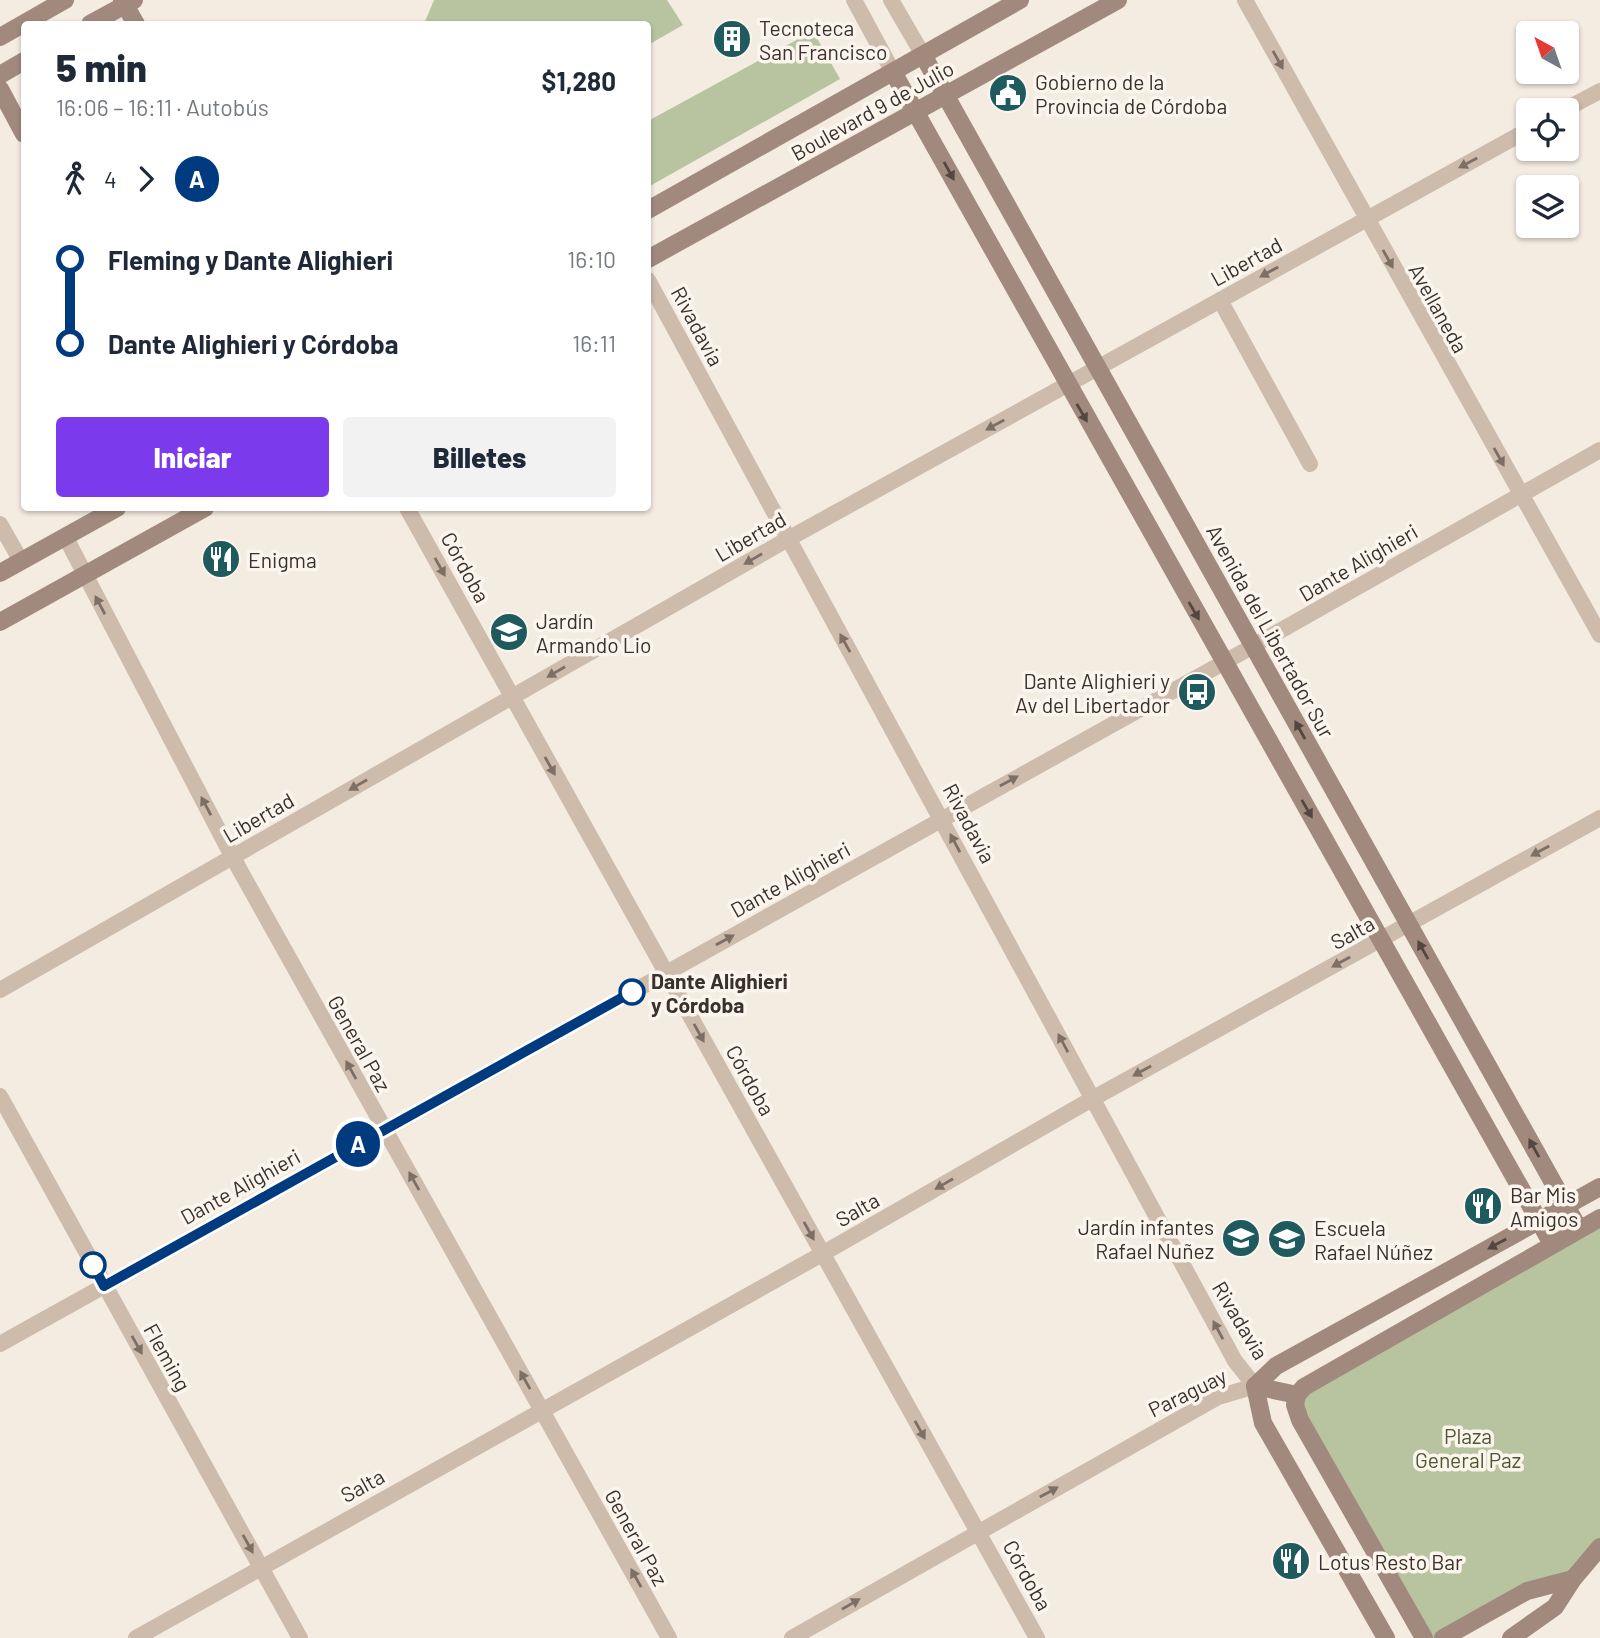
<!DOCTYPE html>
<html lang="es">
<head>
<meta charset="utf-8">
<style>
  :root { --surface:#fff; --page:#f2f2f3; --text:#1f2937; --muted:#747a83; --accent:#7c3aed }
  body { margin:0; font-family:Barlow,sans-serif; background:var(--page); color:var(--text); height:100vh; display:flex; flex-direction:column; font-size:26px; white-space:nowrap }
  * { box-sizing:border-box; margin:0 }
  p { font-size:23px; color:var(--muted) }
  .icon { flex:none; width:38px; height:38px; fill:none; stroke:currentColor; stroke-width:2; stroke-linecap:round; stroke-linejoin:round }
  .map { position:relative; flex:1; overflow:hidden }
  .side { position:absolute; left:21px; top:21px; width:630px; height:490px; display:flex; flex-direction:column; background:var(--surface); border-radius:7px; box-shadow:0 2px 5px #0004 }
  .side>* { flex:none }
  .badge { padding:0 14px; border-radius:23px; font-size:24px; line-height:46px }
  .needle { width:46px; rotate:320deg }
  .fabs { position:absolute; left:1516px; top:21px; display:grid; gap:14px }
  .fabs a { display:grid; place-items:center; width:63px; height:63px; border-radius:7px; background:var(--surface); box-shadow:0 2px 5px #0004; font-size:35px }
  .map>.badge { position:absolute; translate:-50% -50%; box-shadow:0 0 0 4px #fff }
  .legs { display:flex; align-items:center; gap:10px; height:77px; padding:0 35px; font-size:23px }
  .legs p { margin-inline-start:auto }
  .summary { display:flex; align-items:center; justify-content:space-between; height:119px; padding:0 35px }
  h1 { font-size:38px; font-weight:800; line-height:52px }
  .action { display:flex; gap:14px; margin-top:auto; padding:14px 35px }
  .action a { flex:1; height:80px; border-radius:7px; background:var(--accent); color:#fff; font-size:28px; font-weight:800; line-height:80px; text-align:center }
  .action a+a { background:var(--page); color:var(--text) }
  ul { padding:0 35px; list-style:none }
  li { display:flex; align-items:center; gap:24px; height:84px; font-size:26px }
  li i { display:grid; place-items:center; width:10px; height:100%; margin:0 9px; background:currentColor }
  li i::after { content:''; width:18px; height:18px; margin:-9px; border:5px solid; border-radius:50%; background:var(--surface) }
  li p { margin-inline-start:auto }
  li:first-child i { background:linear-gradient(#0000 50%,currentColor 0) }
  li:last-child i { background:linear-gradient(currentColor 50%,#0000 0) }
  .map>svg:first-child { display:block }
  .green { fill:#b8c4a0 }
  .lines { fill:none; stroke-linecap:round; stroke-linejoin:round }
  .street { stroke:#cdbbac; stroke-width:16 }
  .secondary { stroke:#a18a7d; stroke-width:18 }
  .oneway { fill:#7d6f65 }
  .oneway2 { fill:#544640 }
  .line-1-casing { stroke:#fff; stroke-width:16 }
  .line-1 { stroke:#003b80; stroke-width:10 }
  .stop-1-dot { fill:#fff; stroke:#003b80; stroke-width:3.5 }
  .labels { text-anchor:middle; dominant-baseline:central; stroke-width:7; stroke-linejoin:round; paint-order:stroke }
  .poi-label { font-size:21px; fill:#3b302b; stroke:#fbf5ee; text-anchor:start }
  .street-label { font-size:21px; fill:#3b302b; stroke:#fbf5ee }
  .stop-label { font-size:21px; font-weight:bold; fill:#3b302b; stroke:#fbf5ee; text-anchor:start }
  .park-label { font-size:21px; fill:#4a5a2e; stroke:#fbf5ee }
</style>
</head>
<body>
<div class="map">
<svg width="1600" height="1638" viewBox="0 0 1600 1638">
  <rect width="100%" height="100%" fill="#f4ebe1"/>
  <g class="green">
    <polygon points="434,0 667,0 683,25 648,45 648,24 424,24"/>
    <polygon points="813,31 840,79 648,187 648,121"/>
    <polygon points="1600,1218 1600,1547 1573,1579 1443,1638 1424,1638 1297,1395"/>
  </g>
  <g class="lines">
    <g class="street">
      <polyline points="854,0 893,72"/>
      <polyline points="891,0 923,55"/>
      <polyline points="1245,0 1600,635"/>
      <polyline points="1564,110 1600,91"/>
      <polyline points="648,280 1235,1361 1255,1386 1218,1397 792,1638"/>
      <polyline points="1220,300 1310,464"/>
      <polyline points="407,508 1037,1638"/>
      <polyline points="0,524 21,561"/>
      <polyline points="65,536 232,856 669,1638"/>
      <polyline points="0,990 788,539 1528,130"/>
      <polyline points="0,1096 300,1638"/>
      <polyline points="0,1344 1223,663 1600,450"/>
      <polyline points="136,1638 822,1254 1092,1099 1600,818"/>
    </g>
    <g class="secondary">
      <polyline points="122,0 136,24"/>
      <polyline points="90,24 134,0"/>
      <polyline points="0,37 65,0"/>
      <polyline points="923,55 1579,1229"/>
      <polyline points="893,72 1552,1244"/>
      <polyline points="0,75 24,61"/>
      <polyline points="0,89 24,134"/>
      <polyline points="648,210 1020,0"/>
      <polyline points="648,259 1118,0"/>
      <polyline points="0,573 117,508"/>
      <polyline points="0,622 205,508"/>
      <polyline points="1255,1386 1276,1366 1600,1187"/>
      <polyline points="1255,1386 1263,1423 1386,1638"/>
      <polyline points="1255,1386 1297,1395"/>
      <polyline points="1297,1395 1304,1387 1600,1218"/>
      <polyline points="1297,1395 1295,1405 1300,1420 1424,1638"/>
      <polyline points="1443,1638 1527,1591 1573,1579"/>
      <polyline points="1511,1638 1555,1607 1573,1579 1600,1547"/>
    </g>
  </g>
  <defs><path id="oneway-solid" d="M-6-.8H1V-3.2L6.5 0L1 3.2V.8H-6Z" transform="scale(1.75)"/></defs>
  <g class="oneway">
    <use href="#oneway-solid" transform="translate(1278 60) rotate(61)"/>
    <use href="#oneway-solid" transform="translate(1468 163) rotate(152)"/>
    <use href="#oneway-solid" transform="translate(1388 259) rotate(61)"/>
    <use href="#oneway-solid" transform="translate(1269 272) rotate(151)"/>
    <use href="#oneway-solid" transform="translate(995 425) rotate(151)"/>
    <use href="#oneway-solid" transform="translate(1499 457) rotate(61)"/>
    <use href="#oneway-solid" transform="translate(753 559) rotate(150)"/>
    <use href="#oneway-solid" transform="translate(440 567) rotate(61)"/>
    <use href="#oneway-solid" transform="translate(100 605) rotate(-118)"/>
    <use href="#oneway-solid" transform="translate(845 643) rotate(-119)"/>
    <use href="#oneway-solid" transform="translate(556 672) rotate(150)"/>
    <use href="#oneway-solid" transform="translate(550 766) rotate(61)"/>
    <use href="#oneway-solid" transform="translate(1009 781) rotate(-29)"/>
    <use href="#oneway-solid" transform="translate(358 785) rotate(150)"/>
    <use href="#oneway-solid" transform="translate(206 806) rotate(-118)"/>
    <use href="#oneway-solid" transform="translate(955 843) rotate(-118)"/>
    <use href="#oneway-solid" transform="translate(1540 851) rotate(151)"/>
    <use href="#oneway-solid" transform="translate(725 940) rotate(-29)"/>
    <use href="#oneway-solid" transform="translate(1341 962) rotate(151)"/>
    <use href="#oneway-solid" transform="translate(699 1033) rotate(61)"/>
    <use href="#oneway-solid" transform="translate(1063 1043) rotate(-118)"/>
    <use href="#oneway-solid" transform="translate(351 1070) rotate(-119)"/>
    <use href="#oneway-solid" transform="translate(1142 1071) rotate(151)"/>
    <use href="#oneway-solid" transform="translate(414 1181) rotate(-119)"/>
    <use href="#oneway-solid" transform="translate(944 1184) rotate(150)"/>
    <use href="#oneway-solid" transform="translate(809 1231) rotate(61)"/>
    <use href="#oneway-solid" transform="translate(1218 1330) rotate(-118)"/>
    <use href="#oneway-solid" transform="translate(137 1345) rotate(61)"/>
    <use href="#oneway-solid" transform="translate(525 1380) rotate(-119)"/>
    <use href="#oneway-solid" transform="translate(920 1430) rotate(61)"/>
    <use href="#oneway-solid" transform="translate(1049 1492) rotate(-29)"/>
    <use href="#oneway-solid" transform="translate(248 1544) rotate(61)"/>
    <use href="#oneway-solid" transform="translate(636 1578) rotate(-119)"/>
    <use href="#oneway-solid" transform="translate(851 1604) rotate(-30)"/>
  </g>
  <g class="oneway2">
    <use href="#oneway-solid" transform="translate(949 171) rotate(61)"/>
    <use href="#oneway-solid" transform="translate(1082 413) rotate(60)"/>
    <use href="#oneway-solid" transform="translate(1194 611) rotate(60)"/>
    <use href="#oneway-solid" transform="translate(1300 730) rotate(-119)"/>
    <use href="#oneway-solid" transform="translate(1307 809) rotate(60)"/>
    <use href="#oneway-solid" transform="translate(1423 950) rotate(-119)"/>
    <use href="#oneway-solid" transform="translate(1534 1148) rotate(-119)"/>
    <use href="#oneway-solid" transform="translate(1497 1244) rotate(151)"/>
  </g>
  <g class="lines">
    <defs>
      <polyline id="line-1" points="93,1265 104,1286 632,992"/>
    </defs>
    <use href="#line-1" class="line-1-casing"/>
    <use href="#line-1" class="line-1"/>
  </g>
  <defs>
    <symbol id="building-disc" viewBox="-11 -11 22 22"><circle r="9.5" fill="#1f5a5e" stroke="#fbf5ee"/><path d="M-4-6H4V6H1V3H-1V6H-4ZM-2.5-4.3h1.7v1.8h-1.7ZM.8-4.3h1.7v1.8H.8ZM-2.5-1h1.7V.8h-1.7ZM.8-1h1.7V.8H.8Z" fill="#fff"/></symbol>
    <symbol id="civic-disc" viewBox="-11 -11 22 22"><circle r="9.5" fill="#1f5a5e" stroke="#fbf5ee"/><path d="M-.6-6.5H3V-4.5H.6V-3L4-1V1h2V6H-6V1h2V-1L-.6-3ZM-1.2 2.5V6h2.4V2.5Z" fill="#fff"/></symbol>
    <symbol id="restaurant-disc" viewBox="-11 -11 22 22"><circle r="9.5" fill="#1f5a5e" stroke="#fbf5ee"/><path d="M-5-6h1v4h1v-4h1v4h1v-4h1v5L-1.5 .5V6h-2V.5L-5-1ZM5-6V6H3V1.5H1.5Q1.5-4 5-6Z" fill="#fff"/></symbol>
    <symbol id="school-disc" viewBox="-11 -11 22 22"><circle r="9.5" fill="#1f5a5e" stroke="#fbf5ee"/><path d="M0-5L7-2L0 1L-7-2ZM-4 1L0 2.5L4 1V4Q0 6-4 4Z" fill="#fff"/></symbol>
    <symbol id="bus-disc" viewBox="-11 -11 22 22"><circle r="9.5" fill="#1f5a5e" stroke="#fbf5ee"/><path d="M-5-6H5V4H4V6H2V4H-2V6H-4V4H-5ZM-3.5-4V0h7V-4ZM-3.5 1.2v1.5H-2V1.2ZM2 1.2v1.5H3.5V1.2Z" fill="#fff"/></symbol>
  </defs>
  <g fill-rule="evenodd">
    <use href="#building-disc" x="710" y="17" width="44" height="44"/>
    <use href="#civic-disc" x="986" y="71" width="44" height="44"/>
    <use href="#restaurant-disc" x="199" y="537" width="44" height="44"/>
    <use href="#school-disc" x="487" y="610" width="44" height="44"/>
    <use href="#bus-disc" x="1175" y="670" width="44" height="44"/>
    <use href="#restaurant-disc" x="1461" y="1184" width="44" height="44"/>
    <use href="#school-disc" x="1219" y="1216" width="44" height="44"/>
    <use href="#school-disc" x="1265" y="1217" width="44" height="44"/>
    <use href="#restaurant-disc" x="1269" y="1539" width="44" height="44"/>
  </g>
  <g class="stop-1-dot">
    <circle cx="632" cy="992" r="12"/>
    <circle cx="93" cy="1265" r="12"/>
  </g>
  <g class="labels">
    <g class="poi-label">
      <text x="759" y="27">Tecnoteca<tspan x="759" dy="24">San Francisco</tspan></text>
      <text x="1035" y="81">Gobierno de la<tspan x="1035" dy="24">Provincia de Córdoba</tspan></text>
      <text x="248" y="559">Enigma</text>
      <text x="536" y="620">Jardín<tspan x="536" dy="24">Armando Lio</tspan></text>
      <text x="1170" y="680" text-anchor="end">Dante Alighieri y<tspan x="1170" dy="24">Av del Libertador</tspan></text>
      <text x="1510" y="1194">Bar Mis<tspan x="1510" dy="24">Amigos</tspan></text>
      <text x="1214" y="1226" text-anchor="end">Jardín infantes<tspan x="1214" dy="24">Rafael Nuñez</tspan></text>
      <text x="1314" y="1227">Escuela<tspan x="1314" dy="24">Rafael Núñez</tspan></text>
      <text x="1318" y="1561">Lotus Resto Bar</text>
    </g>
    <g class="street-label">
      <text transform="translate(872 110) rotate(-29)">Boulevard 9 de Julio</text>
      <text transform="translate(1246 261) rotate(-29)">Libertad</text>
      <text transform="translate(1439 308) rotate(61)">Avellaneda</text>
      <text transform="translate(698 326) rotate(62)">Rivadavia</text>
      <text transform="translate(750 536) rotate(-30)">Libertad</text>
      <text transform="translate(1358 562) rotate(-30)">Dante Alighieri</text>
      <text transform="translate(466 567) rotate(61)">Córdoba</text>
      <text transform="translate(1271 631) rotate(61)">Avenida del Libertador Sur</text>
      <text transform="translate(258 817) rotate(-30)">Libertad</text>
      <text transform="translate(970 823) rotate(62)">Rivadavia</text>
      <text transform="translate(790 879) rotate(-29)">Dante Alighieri</text>
      <text transform="translate(1352 932) rotate(-29)">Salta</text>
      <text transform="translate(360 1043) rotate(61)">General Paz</text>
      <text transform="translate(751 1080) rotate(61)">Córdoba</text>
      <text transform="translate(240 1186) rotate(-29)">Dante Alighieri</text>
      <text transform="translate(857 1209) rotate(-30)">Salta</text>
      <text transform="translate(1241 1320) rotate(59)">Rivadavia</text>
      <text transform="translate(168 1357) rotate(61)">Fleming</text>
      <text transform="translate(1187 1392) rotate(-26)">Paraguay</text>
      <text transform="translate(362 1485) rotate(-29)">Salta</text>
      <text transform="translate(637 1537) rotate(61)">General Paz</text>
      <text transform="translate(1028 1575) rotate(61)">Córdoba</text>
    </g>
    <g class="stop-label">
      <text x="651" y="980">Dante Alighieri<tspan x="651" dy="24">y Córdoba</tspan></text>
    </g>
    <g class="park-label">
      <text x="1468" y="1435">Plaza<tspan x="1468" dy="24">General Paz</tspan></text>
    </g>
  </g>
</svg>
<div class="fabs">
<a><svg class="needle" viewBox="-14 -14 28 28"><path d="M0-13l5 13h-10z" fill="#e53935"/><path d="M0 13l5-13h-10z" fill="#747a83"/></svg></a>
<a><svg class="icon" aria-label="locate" viewBox="0 0 24 24"><circle cx="12" cy="12" r="6"/><path d="M12 2v4M12 18v4M2 12h4M18 12h4"/></svg></a>
<a><svg class="icon" aria-label="layers" viewBox="0 0 24 24"><path d="M12 4l9 5-9 5-9-5zM3 14l9 5 9-5"/></svg></a>
</div>
<b class="badge" style="left:358px;top:1144px;background:#003b80;color:#fff">A</b>
<section class="side">
<div class="summary"><div><h1>5 min</h1><p>16:06 – 16:11 · Autobús</p></div><b>$1,280</b></div>
<div class="legs"><svg class="icon" aria-label="walk" viewBox="0 0 24 24"><circle cx="13" cy="4" r="2"/><path d="M13 8l-2 6 4 7M11 14l-3 7M7 12l3-4h3l4 4"/></svg>4<svg class="icon" aria-label="forward" viewBox="0 0 24 24"><path d="M9 5l7 7-7 7"/></svg><b class="badge" style="background:#003b80;color:#fff">A</b></div>
<ul>
<li><i style="color:#003b80"></i><b>Fleming y Dante Alighieri</b><p>16:10</p></li>
<li><i style="color:#003b80"></i><b>Dante Alighieri y Córdoba</b><p>16:11</p></li>
</ul>
<div class="action"><a>Iniciar</a><a>Billetes</a></div>
</section>
</div>
</body>
</html>
